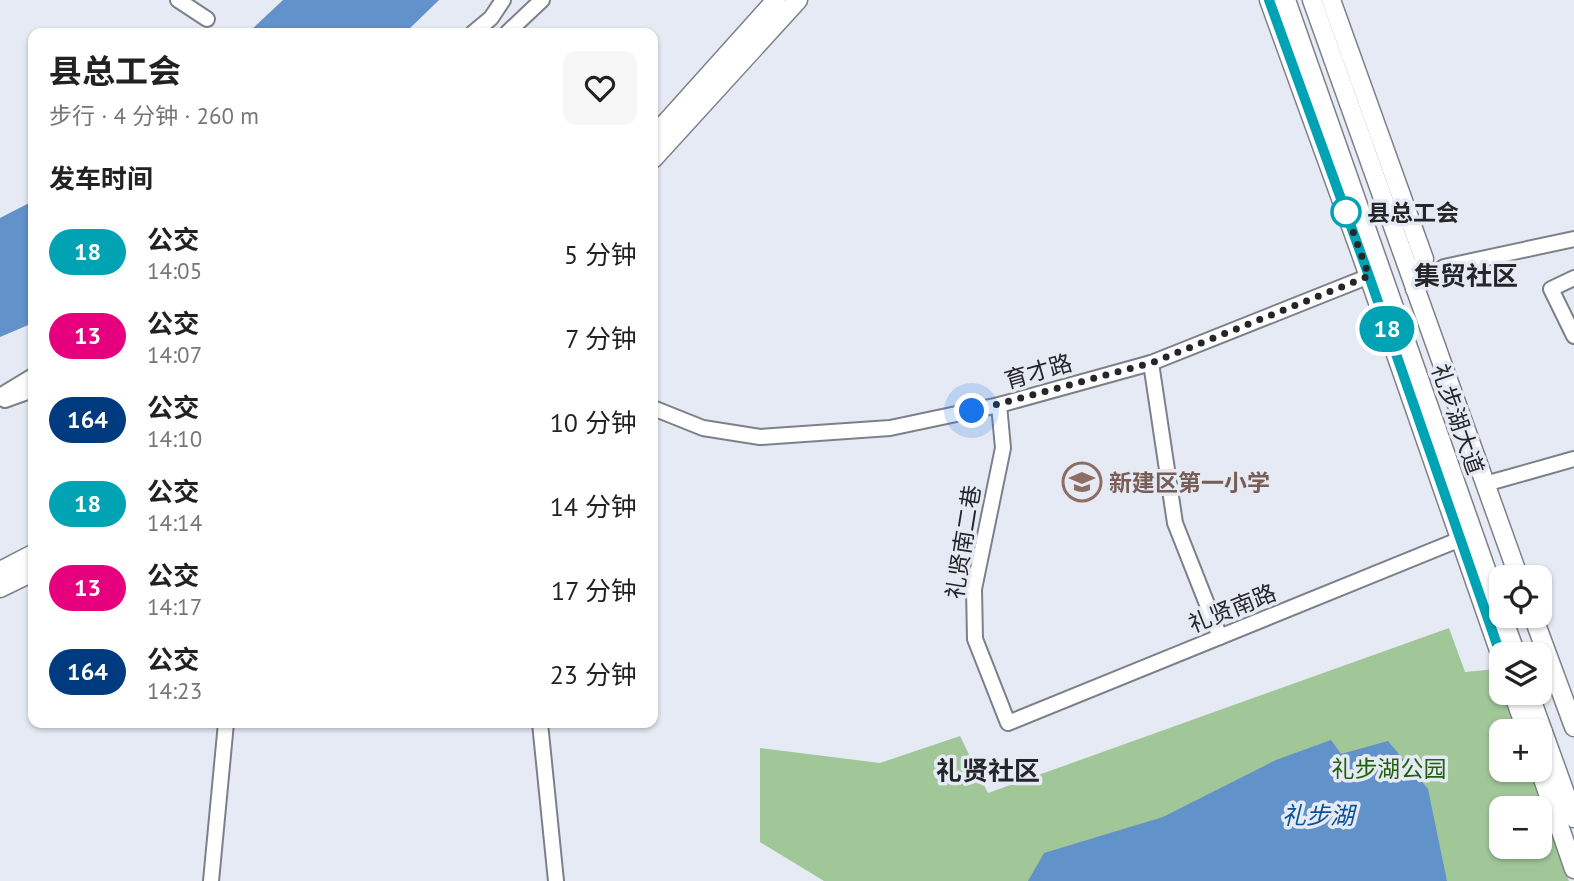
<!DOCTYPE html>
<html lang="zh">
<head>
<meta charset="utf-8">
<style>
  :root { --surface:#fff; --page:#f6f6f6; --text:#222; --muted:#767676 }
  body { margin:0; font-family:"PT Sans","Noto Sans SC",sans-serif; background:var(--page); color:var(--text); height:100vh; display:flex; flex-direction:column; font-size:26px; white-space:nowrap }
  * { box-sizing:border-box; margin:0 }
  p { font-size:23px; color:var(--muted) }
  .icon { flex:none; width:38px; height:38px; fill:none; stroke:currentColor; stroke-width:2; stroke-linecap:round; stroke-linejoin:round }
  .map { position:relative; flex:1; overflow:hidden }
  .details { position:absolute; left:28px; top:28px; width:630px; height:700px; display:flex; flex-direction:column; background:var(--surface); border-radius:14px; box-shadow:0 2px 5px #0004 }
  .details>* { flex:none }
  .badge { padding:0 14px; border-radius:23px; font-size:24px; line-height:46px }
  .fabs { position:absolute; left:1489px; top:565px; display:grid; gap:14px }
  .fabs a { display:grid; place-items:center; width:63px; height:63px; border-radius:14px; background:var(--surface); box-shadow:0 2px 5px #0004; font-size:35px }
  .you { position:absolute; width:35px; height:35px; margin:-18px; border:5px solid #fff; border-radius:50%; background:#1a73e8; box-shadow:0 0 0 10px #1a73e833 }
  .map>.badge { position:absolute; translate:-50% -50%; box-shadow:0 0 0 4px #fff }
  h2 { padding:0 21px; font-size:26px; line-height:63px }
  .round { display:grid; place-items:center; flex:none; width:74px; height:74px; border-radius:14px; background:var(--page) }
  .summary { display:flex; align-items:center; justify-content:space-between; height:119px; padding:0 21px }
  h1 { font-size:33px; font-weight:700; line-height:52px }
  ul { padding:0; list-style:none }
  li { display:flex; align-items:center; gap:21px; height:84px; padding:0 21px }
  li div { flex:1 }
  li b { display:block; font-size:26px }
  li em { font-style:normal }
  li .badge { min-width:77px; font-weight:700; text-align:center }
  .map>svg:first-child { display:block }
  .green { fill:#a1c799; fill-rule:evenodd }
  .water { fill:#6192ca }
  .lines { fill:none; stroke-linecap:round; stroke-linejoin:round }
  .minor-casing { stroke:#7d8089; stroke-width:18 }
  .major-casing { stroke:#7d8089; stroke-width:21 }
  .minor { stroke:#fff; stroke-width:14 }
  .major { stroke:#fff; stroke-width:18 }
  .line-casing { stroke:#fff; stroke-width:16 }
  .line { stroke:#00a3b4; stroke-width:10 }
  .walk { stroke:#252629; stroke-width:7; stroke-dasharray:0 12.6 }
  .stop-dot { fill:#fff; stroke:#00a3b4; stroke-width:3.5 }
  .labels { text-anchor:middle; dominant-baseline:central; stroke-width:7; stroke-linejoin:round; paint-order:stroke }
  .stop-label { font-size:23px; font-weight:bold; fill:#252629; stroke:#e6eaf4; text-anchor:start }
  .street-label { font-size:23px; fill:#252629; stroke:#e6eaf4 }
  .education-label { font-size:23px; font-weight:bold; fill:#785e54; stroke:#e6eaf4; text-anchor:start }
  .park-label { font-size:23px; fill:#20610e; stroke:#e6eaf4 }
  .water-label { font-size:24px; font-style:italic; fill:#095398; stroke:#e6eaf4 }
  .quarter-label { font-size:26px; font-weight:bold; fill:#252629; stroke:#e6eaf4 }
</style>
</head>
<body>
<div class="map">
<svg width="1574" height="881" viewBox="0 0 1574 881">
  <rect width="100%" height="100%" fill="#e6eaf4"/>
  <path class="green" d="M1449,628L1465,672L1496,669L1501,685L1502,693H1504L1518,731L1502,732V770H1531L1569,881H824L760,842V748L880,763L960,736L988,793ZM1502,808H1540V847H1502Z"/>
  <g class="water">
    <polygon points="283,0 439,0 405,33 248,33"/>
    <polygon points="33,201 33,323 0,337 0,218"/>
    <polygon points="1331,740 1341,754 1388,741 1428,789 1447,881 1028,881 1044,853 1163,817 1276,760"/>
  </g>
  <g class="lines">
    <defs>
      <g id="minor">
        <polyline points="178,0 207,19"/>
        <polyline points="473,33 491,18 503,0"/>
        <polyline points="507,33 542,0"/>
        <polyline points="1574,278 1551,289 1574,336"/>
        <polyline points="1415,289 1444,267 1574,239"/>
        <polyline points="1151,363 1175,523 1220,637"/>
        <polyline points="0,396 33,376"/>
        <polyline points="5,400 33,390"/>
        <polyline points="999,405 1003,448 974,589 975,639 1008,723 1468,536"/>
        <polyline points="653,408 703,428 760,437 890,428 999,405 1151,363 1377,273"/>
        <polyline points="1485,484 1574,459"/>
        <polyline points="540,723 556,881"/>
        <polyline points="211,881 226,723"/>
      </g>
      <g id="major">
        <polyline points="1269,0 1360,251 1502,659"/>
        <polyline points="1286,0 1502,615"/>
        <polyline points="1312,0 1519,578"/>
        <polyline points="1331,0 1424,259 1415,289"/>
        <polyline points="653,137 776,0"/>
        <polyline points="653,159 798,0"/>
        <polyline points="0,571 33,554"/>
        <polyline points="0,588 33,572"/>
        <polyline points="1502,616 1516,654"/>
        <polyline points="1533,616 1574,727"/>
        <polyline points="1513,693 1527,732"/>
        <polyline points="1529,693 1574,818"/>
        <polyline points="1540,770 1574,869"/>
      </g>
    </defs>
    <use href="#minor" class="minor-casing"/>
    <use href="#major" class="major-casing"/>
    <use href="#minor" class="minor"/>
    <use href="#major" class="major"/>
  </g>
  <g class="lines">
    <defs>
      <polyline id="line" points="1269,0 1369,276 1502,659"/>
    </defs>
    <use href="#line" class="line-casing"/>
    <use href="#line" class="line"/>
    <polyline class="walk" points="972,411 1151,363 1369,276 1342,201 1346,212"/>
  </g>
  <defs>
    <symbol id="school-ring" viewBox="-11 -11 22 22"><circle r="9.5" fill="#e6eaf4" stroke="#8d6e63" stroke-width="1.5"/><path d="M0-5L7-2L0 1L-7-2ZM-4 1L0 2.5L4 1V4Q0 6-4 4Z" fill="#8d6e63"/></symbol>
  </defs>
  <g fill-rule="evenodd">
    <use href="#school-ring" x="1060" y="460" width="44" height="44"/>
  </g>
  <circle class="stop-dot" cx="1346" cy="212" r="14"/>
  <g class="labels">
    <g class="stop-label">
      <text x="1367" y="212">县总工会</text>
    </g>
    <g class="street-label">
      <text transform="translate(1038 371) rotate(-16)">育才路</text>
      <text transform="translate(1458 419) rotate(71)">礼步湖大道</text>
      <text transform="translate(963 542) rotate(-81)">礼贤南二巷</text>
      <text transform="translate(1232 608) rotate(-22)">礼贤南路</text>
    </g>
    <g class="education-label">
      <text x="1109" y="482">新建区第一小学</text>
    </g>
    <g class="park-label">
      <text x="1389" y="768">礼步湖公园</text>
    </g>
    <g class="water-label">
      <text x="1318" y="815">礼步湖</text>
    </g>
    <g class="quarter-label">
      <text x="1466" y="275">集贸社区</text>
      <text x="988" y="770">礼贤社区</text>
    </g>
  </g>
</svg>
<div class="fabs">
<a><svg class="icon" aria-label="locate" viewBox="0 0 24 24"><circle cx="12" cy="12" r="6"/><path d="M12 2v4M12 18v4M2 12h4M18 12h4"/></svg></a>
<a><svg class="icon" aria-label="layers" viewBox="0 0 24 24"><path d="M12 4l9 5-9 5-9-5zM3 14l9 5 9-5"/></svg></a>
<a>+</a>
<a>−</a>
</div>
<div class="you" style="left:972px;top:411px"></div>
<b class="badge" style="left:1387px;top:329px;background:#00a3b4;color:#fff">18</b>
<section class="details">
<div class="summary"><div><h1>县总工会</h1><p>步行 · 4 分钟 · 260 m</p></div><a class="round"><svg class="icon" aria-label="heart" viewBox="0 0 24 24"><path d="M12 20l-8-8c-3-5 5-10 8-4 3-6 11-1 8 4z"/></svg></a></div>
<h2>发车时间</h2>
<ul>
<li><span class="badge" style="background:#00a3b4;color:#fff">18</span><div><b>公交</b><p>14:05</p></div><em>5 分钟</em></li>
<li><span class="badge" style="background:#e6007e;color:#fff">13</span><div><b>公交</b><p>14:07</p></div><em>7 分钟</em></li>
<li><span class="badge" style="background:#003b80;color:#fff">164</span><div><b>公交</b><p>14:10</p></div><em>10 分钟</em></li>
<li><span class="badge" style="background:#00a3b4;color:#fff">18</span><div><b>公交</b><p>14:14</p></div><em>14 分钟</em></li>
<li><span class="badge" style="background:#e6007e;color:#fff">13</span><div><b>公交</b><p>14:17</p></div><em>17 分钟</em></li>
<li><span class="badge" style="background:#003b80;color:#fff">164</span><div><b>公交</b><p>14:23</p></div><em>23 分钟</em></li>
</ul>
</section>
</div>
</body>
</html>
